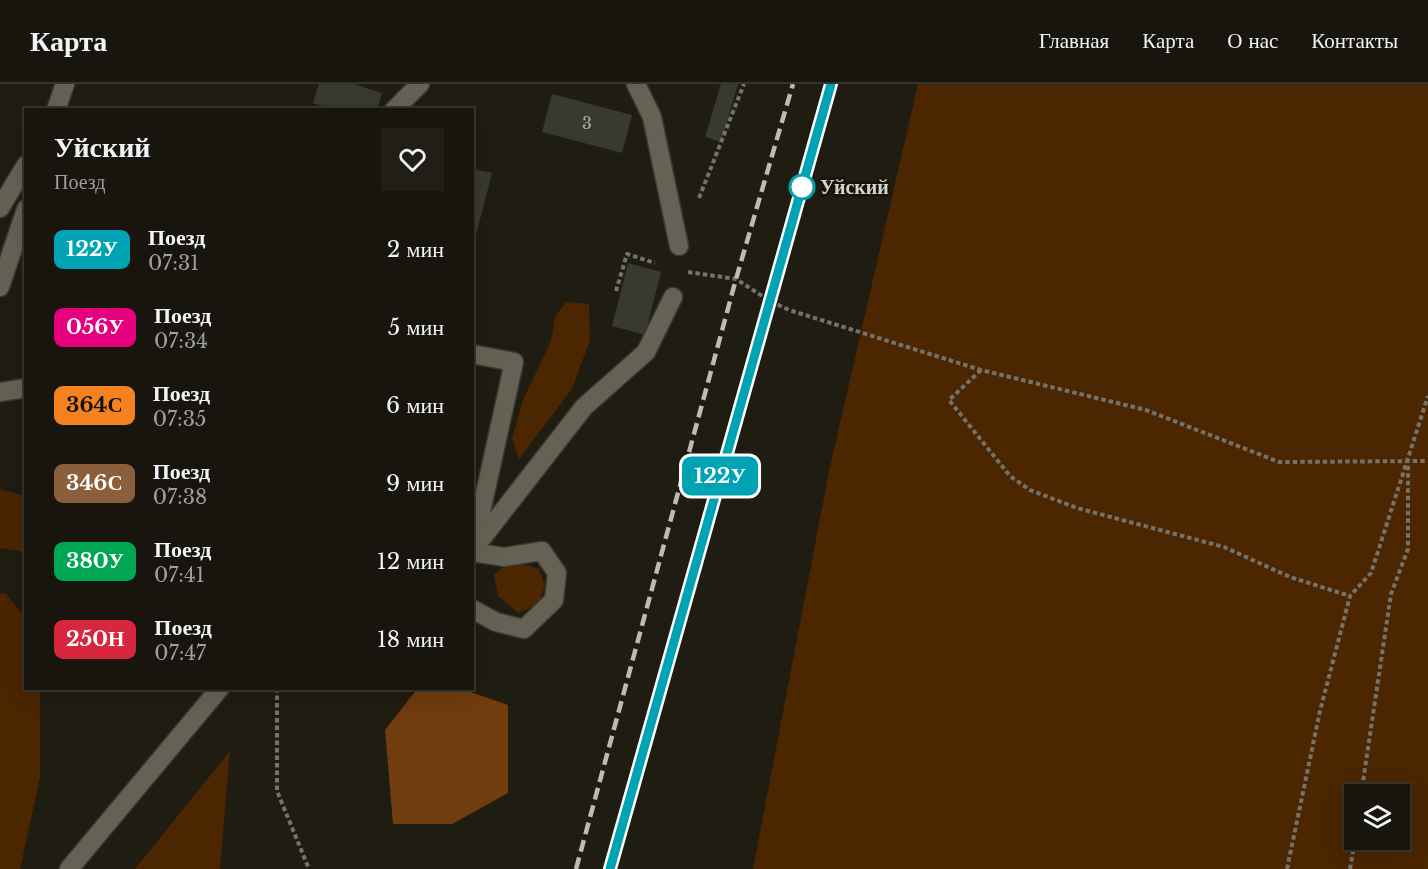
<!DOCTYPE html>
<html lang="ru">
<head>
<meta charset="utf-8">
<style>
  :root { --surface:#17150e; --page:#201e17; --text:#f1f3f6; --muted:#9e9f9e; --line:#36342e }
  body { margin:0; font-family:"Libre Baskerville",serif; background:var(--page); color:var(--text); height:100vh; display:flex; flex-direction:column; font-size:22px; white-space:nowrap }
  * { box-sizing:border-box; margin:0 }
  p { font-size:20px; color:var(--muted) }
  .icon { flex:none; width:33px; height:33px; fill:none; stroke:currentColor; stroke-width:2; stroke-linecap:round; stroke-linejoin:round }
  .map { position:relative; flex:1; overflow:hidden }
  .panel { position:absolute; left:24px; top:24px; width:450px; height:582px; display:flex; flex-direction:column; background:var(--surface); border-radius:0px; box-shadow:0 6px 24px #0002,0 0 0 2px var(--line) }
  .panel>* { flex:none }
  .badge { padding:0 12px; border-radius:9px; font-size:21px; line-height:39px }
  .controls { position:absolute; left:1344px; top:700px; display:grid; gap:12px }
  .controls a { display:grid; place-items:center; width:66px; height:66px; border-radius:0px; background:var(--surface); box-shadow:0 6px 24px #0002,0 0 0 2px var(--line); font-size:30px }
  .map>.badge { position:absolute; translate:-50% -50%; box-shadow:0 0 0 3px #fff }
  .round { display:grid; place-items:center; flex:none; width:63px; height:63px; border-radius:0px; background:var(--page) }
  .head { display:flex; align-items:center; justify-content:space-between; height:102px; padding:0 30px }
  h1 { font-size:28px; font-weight:700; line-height:45px }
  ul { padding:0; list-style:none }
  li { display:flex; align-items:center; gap:18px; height:78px; padding:0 30px }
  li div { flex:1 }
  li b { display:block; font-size:22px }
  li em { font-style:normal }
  li .badge { min-width:66px; font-weight:700; text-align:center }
  header { display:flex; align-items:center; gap:36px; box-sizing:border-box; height:84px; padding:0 30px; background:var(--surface); border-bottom:2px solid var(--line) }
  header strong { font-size:28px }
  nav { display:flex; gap:33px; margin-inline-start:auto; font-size:21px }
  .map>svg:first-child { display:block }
  .green { fill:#4c2501; fill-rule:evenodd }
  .forest { fill:#713c0e }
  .building { fill:#383a2f }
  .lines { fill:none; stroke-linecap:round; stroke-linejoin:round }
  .minor-casing { stroke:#3a3832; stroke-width:21 }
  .path { stroke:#747269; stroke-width:4; stroke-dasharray:4.5 3; stroke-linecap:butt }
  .minor { stroke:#656255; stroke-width:18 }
  .rail { stroke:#bcbbb4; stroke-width:4.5; stroke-dasharray:12 6; stroke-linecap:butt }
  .line-casing { stroke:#fff; stroke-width:14 }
  .line { stroke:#00a3b4; stroke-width:9 }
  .stop-dot { fill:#fff; stroke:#00a3b4; stroke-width:3 }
  .labels { text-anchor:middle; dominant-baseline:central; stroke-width:5; stroke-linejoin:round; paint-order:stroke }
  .number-label { font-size:16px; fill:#adada5 }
  .stop-label { font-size:20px; font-weight:bold; fill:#d4d3cc; stroke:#161309; text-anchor:start }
</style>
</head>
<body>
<header>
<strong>Карта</strong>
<nav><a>Главная</a><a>Карта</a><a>О нас</a><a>Контакты</a></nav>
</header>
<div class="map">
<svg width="1428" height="785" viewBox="0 0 1428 785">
  <rect width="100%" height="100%" fill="#1f1c12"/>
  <g class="green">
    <path d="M918,0H1428V785H753L829,387ZM1354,711H1400V756H1354Z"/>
    <polygon points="566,218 589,220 590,256 572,305 519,375 512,354 523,316 551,257 555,233"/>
    <polygon points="0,405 25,412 25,468 0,464"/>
    <polygon points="520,479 539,485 545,502 538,521 518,529 498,512 494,491 502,484"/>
    <polygon points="5,509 25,533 26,604 40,605 40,694 20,785 0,785 0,510"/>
    <polygon points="230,667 220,785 135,785"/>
  </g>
  <polygon class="forest" points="417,605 462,605 508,621 508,709 452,740 393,740 385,646"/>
  <g class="building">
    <polygon points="319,0 354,0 382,9 377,26 334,26 313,19"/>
    <polygon points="721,0 738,0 721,58 705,53"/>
    <polygon points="552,10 632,31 622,69 542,48"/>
    <polygon points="472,85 492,89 473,163 472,162"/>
    <polygon points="628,179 661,188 645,251 612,242"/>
  </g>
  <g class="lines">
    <defs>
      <g id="minor">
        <polyline points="636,0 652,33 679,162"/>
        <polyline points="56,26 65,0"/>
        <polyline points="394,26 420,0"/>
        <polyline points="0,124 26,81"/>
        <polyline points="0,203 26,125"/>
        <polyline points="472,270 514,278 473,464"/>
        <polyline points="0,308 26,304"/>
        <polyline points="472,467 584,323 646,268 673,213"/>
        <polyline points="472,468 504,473 542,467 557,489 554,516 524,545 496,538 472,525"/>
        <polyline points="69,785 220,604"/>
      </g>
    </defs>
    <use href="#minor" class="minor-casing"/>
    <g class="path">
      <polyline points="699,114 744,0"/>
      <polyline points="688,188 736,195 770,217 789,226 981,286 1146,326 1279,378 1428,377"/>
      <polyline points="616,207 627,170 655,179"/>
      <polyline points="981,286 949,316 1010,392 1030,406 1077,424 1224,463 1290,493 1350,512"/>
      <polyline points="277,604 277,707 309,785"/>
      <polyline points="1361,711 1391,510 1408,465 1408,381"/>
      <polyline points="1287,785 1320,627 1350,512 1371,489 1428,312"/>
      <polyline points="1350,785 1355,756"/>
    </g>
    <use href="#minor" class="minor"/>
    <g class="rail">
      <polyline points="576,785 736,195 793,0"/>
      <polyline points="610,785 831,0"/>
    </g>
  </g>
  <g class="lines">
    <defs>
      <polyline id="line" points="610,785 831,0"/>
    </defs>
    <use href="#line" class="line-casing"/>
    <use href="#line" class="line"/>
  </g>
  <circle class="stop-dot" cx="802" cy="103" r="12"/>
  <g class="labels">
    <g class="number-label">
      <text x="587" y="39">3</text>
    </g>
    <g class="stop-label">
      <text x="820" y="103">Уйский</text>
    </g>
  </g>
</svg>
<div class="controls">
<a><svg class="icon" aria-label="layers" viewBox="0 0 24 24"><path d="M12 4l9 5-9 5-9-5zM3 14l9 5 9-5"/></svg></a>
</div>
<b class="badge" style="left:720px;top:392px;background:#00a3b4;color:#fff">122У</b>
<section class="panel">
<div class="head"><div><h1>Уйский</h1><p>Поезд</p></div><a class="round"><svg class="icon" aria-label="heart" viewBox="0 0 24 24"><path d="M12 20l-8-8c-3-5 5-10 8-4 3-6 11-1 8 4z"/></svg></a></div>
<ul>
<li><span class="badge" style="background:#00a3b4;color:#fff">122У</span><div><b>Поезд</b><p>07:31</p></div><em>2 мин</em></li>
<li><span class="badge" style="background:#e6007e;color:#fff">056У</span><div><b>Поезд</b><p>07:34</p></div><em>5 мин</em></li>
<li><span class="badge" style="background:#f58220;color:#111">364С</span><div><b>Поезд</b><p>07:35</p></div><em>6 мин</em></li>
<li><span class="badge" style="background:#8b5e3c;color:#fff">346С</span><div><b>Поезд</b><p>07:38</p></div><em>9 мин</em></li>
<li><span class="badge" style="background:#00a651;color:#fff">380У</span><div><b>Поезд</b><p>07:41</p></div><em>12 мин</em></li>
<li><span class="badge" style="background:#d7263d;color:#fff">250Н</span><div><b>Поезд</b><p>07:47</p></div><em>18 мин</em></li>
</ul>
</section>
</div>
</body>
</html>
